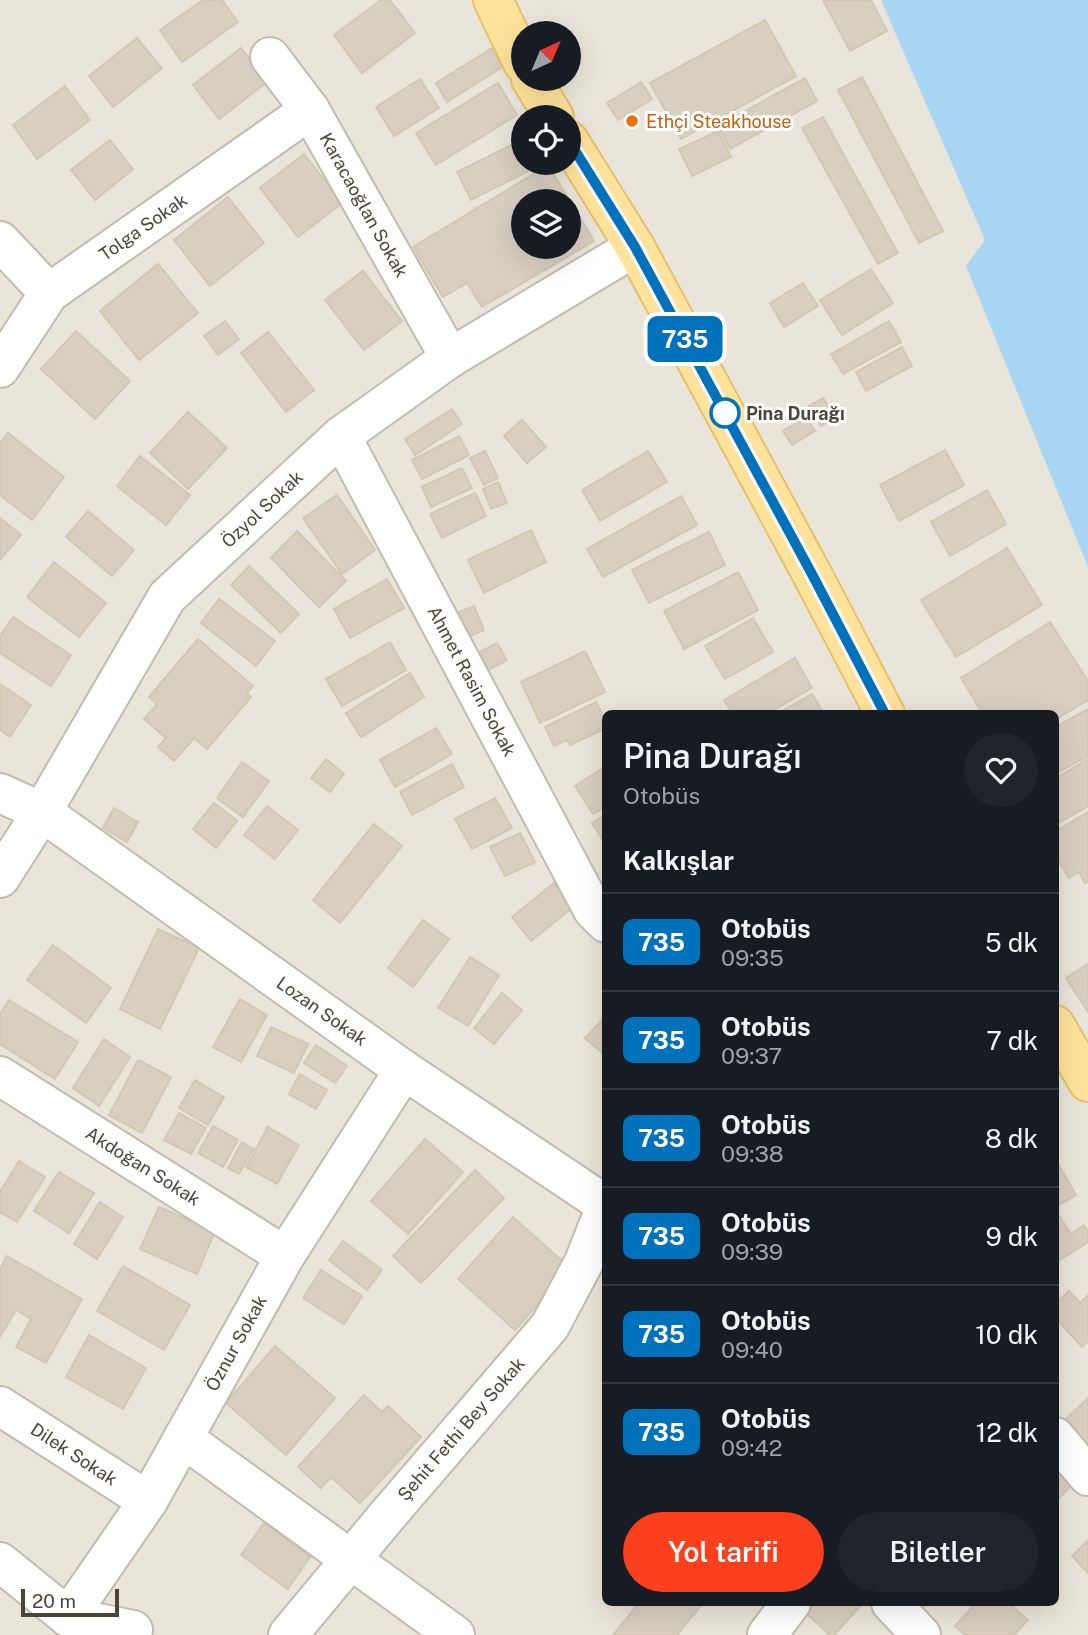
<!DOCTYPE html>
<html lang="tr">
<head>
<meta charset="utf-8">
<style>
  :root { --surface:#171b24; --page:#20242c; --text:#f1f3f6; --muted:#9ea1a6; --line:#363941; --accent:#fc3f1d }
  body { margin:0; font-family:"Public Sans",sans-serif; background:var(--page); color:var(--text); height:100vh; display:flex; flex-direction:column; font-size:26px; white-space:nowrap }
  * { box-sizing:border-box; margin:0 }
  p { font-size:23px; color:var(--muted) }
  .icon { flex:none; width:38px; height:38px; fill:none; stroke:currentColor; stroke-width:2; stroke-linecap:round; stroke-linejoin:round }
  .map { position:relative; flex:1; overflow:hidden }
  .details { position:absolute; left:602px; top:710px; width:457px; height:896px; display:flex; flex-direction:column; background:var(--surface); border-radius:10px; box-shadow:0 7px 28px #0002 }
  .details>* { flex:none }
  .badge { padding:0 14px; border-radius:10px; font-size:24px; line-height:46px }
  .needle { width:46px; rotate:44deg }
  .controls { position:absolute; left:511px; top:21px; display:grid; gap:14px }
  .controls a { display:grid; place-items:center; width:70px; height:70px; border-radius:50%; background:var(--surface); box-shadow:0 7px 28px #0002; font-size:35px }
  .scale { position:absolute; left:21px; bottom:18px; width:98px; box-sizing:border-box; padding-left:7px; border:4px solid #4b4439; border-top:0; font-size:19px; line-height:24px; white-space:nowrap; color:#4b4439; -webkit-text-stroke:5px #fff; paint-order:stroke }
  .map>.badge { position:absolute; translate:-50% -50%; box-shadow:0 0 0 4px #fff }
  h2 { padding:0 21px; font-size:26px; line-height:63px }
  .round { display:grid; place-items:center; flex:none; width:74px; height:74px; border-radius:37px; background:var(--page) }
  .overview { display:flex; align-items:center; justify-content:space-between; height:119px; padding:0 21px }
  h1 { font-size:33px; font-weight:600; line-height:52px }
  .button { display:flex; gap:14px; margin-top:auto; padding:14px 21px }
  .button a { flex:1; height:80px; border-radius:42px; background:var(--accent); color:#fff; font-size:28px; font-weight:600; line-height:80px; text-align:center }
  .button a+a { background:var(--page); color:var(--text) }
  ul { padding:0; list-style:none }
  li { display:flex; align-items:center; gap:21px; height:98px; padding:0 21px; border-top:2px solid var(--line) }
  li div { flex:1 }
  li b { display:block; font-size:26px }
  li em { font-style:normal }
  li .badge { min-width:77px; font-weight:700; text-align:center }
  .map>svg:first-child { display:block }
  .residential { fill:#eae5da; fill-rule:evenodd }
  .water { fill:#a9d4f2 }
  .building { fill:#d8cfc1; stroke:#d3c7b4; stroke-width:2; fill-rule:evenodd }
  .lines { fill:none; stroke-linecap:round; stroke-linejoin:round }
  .minor-casing { stroke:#c2bbae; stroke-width:42 }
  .major-casing { stroke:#e6c16a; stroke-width:42 }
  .minor { stroke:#fff; stroke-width:38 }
  .major { stroke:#ffe39c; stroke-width:38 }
  .line-casing { stroke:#fff; stroke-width:16 }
  .line { stroke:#0072bc; stroke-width:10 }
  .food-dot { fill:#e8710a; stroke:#fff; stroke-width:2.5 }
  .stop-dot { fill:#fff; stroke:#0072bc; stroke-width:3.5 }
  .labels { text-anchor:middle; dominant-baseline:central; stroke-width:6; stroke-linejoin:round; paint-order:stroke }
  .food-label { font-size:18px; fill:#c56008; stroke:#fff; text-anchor:start }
  .street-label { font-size:18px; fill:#4b4439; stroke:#fff }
  .stop-label { font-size:18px; font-weight:bold; fill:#4b4439; stroke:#fff; text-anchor:start }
</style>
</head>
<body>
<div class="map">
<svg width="1088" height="1635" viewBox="0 0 1088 1635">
  <rect width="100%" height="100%" fill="#f6f3ec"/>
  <path class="residential" d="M0,0H909L1088,408V1635H0ZM523,33H569V79H523ZM523,117H569V163H523ZM523,201H569V247H523ZM606,714H1055V1603H606Z"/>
  <polygon class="water" points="881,0 1088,0 1088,567 966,266 985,240"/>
  <g class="building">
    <polygon points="203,0 222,0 238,22 182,62 160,30"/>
    <polygon points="381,0 390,0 415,33 362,73 334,35"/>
    <polygon points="823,0 871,0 887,31 850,51"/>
    <polygon points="765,20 796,76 681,139 650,83"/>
    <polygon points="137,38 162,68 113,107 89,76"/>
    <polygon points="241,48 267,82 219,119 193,85"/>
    <polygon points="492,48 504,66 447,102 436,83"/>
    <polygon points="862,77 943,231 919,243 838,90"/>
    <polygon points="805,78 817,101 730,149 718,126"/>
    <polygon points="420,79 439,108 394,136 376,107"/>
    <polygon points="641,82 652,99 618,120 607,103"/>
    <polygon points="498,83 517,115 436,165 416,133"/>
    <polygon points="65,86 90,120 37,159 13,125"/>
    <polygon points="823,117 898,253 878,264 802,128"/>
    <polygon points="718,131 731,157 692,176 679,149"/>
    <polygon points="523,139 523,163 545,163 471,200 457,172"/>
    <polygon points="110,140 133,169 95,200 71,170"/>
    <polygon points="304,154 342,203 298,237 260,188"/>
    <path d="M548,165L594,241L482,307L467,283L443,297L413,247ZM523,201H569V247H523Z"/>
    <polygon points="228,197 264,243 210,286 174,240"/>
    <polygon points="158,264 198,313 139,360 100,311"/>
    <polygon points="871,269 893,303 842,335 820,300"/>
    <polygon points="363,271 402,321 364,350 325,300"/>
    <polygon points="803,283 818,306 784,327 770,303"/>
    <polygon points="225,321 239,339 218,355 204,336"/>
    <polygon points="889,321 901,342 843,374 831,354"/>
    <polygon points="76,331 130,381 95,419 41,369"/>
    <polygon points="268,332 314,390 286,412 241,353"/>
    <polygon points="902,347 912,366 866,391 856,372"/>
    <polygon points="823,398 835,417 821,426 809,406"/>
    <polygon points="452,409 462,424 415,455 405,439"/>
    <polygon points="188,412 227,448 188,489 150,453"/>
    <polygon points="806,417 815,431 792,445 783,431"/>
    <polygon points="522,420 546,447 527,463 504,436"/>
    <polygon points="8,433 64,477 32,520 0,495 0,443"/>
    <polygon points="459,436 469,455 422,479 412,460"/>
    <polygon points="945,450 964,485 899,521 880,485"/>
    <polygon points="485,451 498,478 484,485 470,458"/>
    <polygon points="648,451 667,482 600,521 582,490"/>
    <polygon points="140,456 190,495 166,525 117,486"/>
    <polygon points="462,468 472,488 431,507 422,487"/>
    <polygon points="498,482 507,503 491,509 483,489"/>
    <polygon points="987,490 1006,524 950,556 931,522"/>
    <polygon points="475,493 486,516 442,538 430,514"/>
    <polygon points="337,495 375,550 342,574 303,518"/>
    <polygon points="681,496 697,525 603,577 587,549"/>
    <polygon points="88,511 134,550 112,576 66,537"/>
    <polygon points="0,518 21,535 0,560"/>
    <polygon points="531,530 546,562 484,593 468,560"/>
    <polygon points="297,531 346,581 319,607 271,558"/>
    <polygon points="709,532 725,565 649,603 632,570"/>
    <polygon points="1007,548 1042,605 956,657 921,600"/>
    <polygon points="54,562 106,603 79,637 27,597"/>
    <polygon points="249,566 299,614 281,633 231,585"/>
    <polygon points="738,572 758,610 684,649 664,611"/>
    <polygon points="387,579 404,608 350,638 334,609"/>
    <polygon points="219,599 275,641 256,666 201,623"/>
    <polygon points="474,606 484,630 464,639 454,614"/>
    <polygon points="13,617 71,655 51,686 0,653 0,636"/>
    <polygon points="753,618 773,652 725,679 705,646"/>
    <polygon points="1050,622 1088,681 1088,700 1055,720 1055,714 983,714 961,678"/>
    <polygon points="198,639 253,686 247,693 251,697 207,749 194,738 174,761 158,747 166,738 144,719 157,704 149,697"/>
    <polygon points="390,642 406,670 342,706 326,679"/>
    <polygon points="497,643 507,660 481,674 471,657"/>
    <polygon points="585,651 605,692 540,723 521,682"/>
    <polygon points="795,658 812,688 767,714 733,714 724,700"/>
    <polygon points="410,673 424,697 361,737 346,713"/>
    <polygon points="0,684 31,705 10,737 0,730"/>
    <polygon points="812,694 824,714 777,714"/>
    <polygon points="596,702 606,722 606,728 570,745 567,740 554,746 545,727"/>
    <polygon points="1088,709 1088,756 1055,774 1055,727"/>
    <polygon points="436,728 452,754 395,787 380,760"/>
    <polygon points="326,759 344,774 330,792 311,778"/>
    <polygon points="1088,759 1088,806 1055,825 1055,779"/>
    <polygon points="242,762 269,781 243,817 217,798"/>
    <polygon points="452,764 464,787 412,815 400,792"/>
    <polygon points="606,766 606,806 593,814 575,786"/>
    <polygon points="495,798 512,828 472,849 455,819"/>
    <polygon points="214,803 237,821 216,848 193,829"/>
    <polygon points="267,806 298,830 275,859 244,835"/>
    <polygon points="114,808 138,822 127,842 103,828"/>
    <polygon points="1088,812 1088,881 1085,883 1079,872 1069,878 1055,856 1055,832"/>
    <polygon points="606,814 606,845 592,823"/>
    <polygon points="374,824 402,846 340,923 313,900"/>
    <polygon points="520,833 535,862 505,876 490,847"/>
    <polygon points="554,883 573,907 531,941 512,917"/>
    <polygon points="423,920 449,939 413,987 388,968"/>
    <polygon points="158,929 199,948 160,1029 120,1009"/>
    <polygon points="53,945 111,988 86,1023 27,980"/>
    <polygon points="470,957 499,975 468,1026 438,1008"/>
    <polygon points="1088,964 1088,1012 1066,978"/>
    <polygon points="502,993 522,1010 494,1044 474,1028"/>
    <polygon points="240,999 267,1015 241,1062 213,1047"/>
    <polygon points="9,1000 78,1042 55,1079 0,1044 0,1014"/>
    <polygon points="606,1016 606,1056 585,1038"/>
    <polygon points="271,1027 308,1044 294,1073 257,1056"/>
    <polygon points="104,1039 130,1057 99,1106 73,1088"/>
    <polygon points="316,1045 347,1066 335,1083 304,1063"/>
    <polygon points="138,1060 171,1077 142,1133 109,1115"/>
    <polygon points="300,1074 327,1090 316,1109 289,1094"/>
    <polygon points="195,1080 224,1097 208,1125 179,1108"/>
    <polygon points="179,1113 206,1128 191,1154 164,1140"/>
    <polygon points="213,1126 238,1140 223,1167 198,1153"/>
    <polygon points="268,1127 299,1145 277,1184 246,1167"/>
    <polygon points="425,1139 463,1172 408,1234 371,1201"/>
    <polygon points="242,1142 253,1149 239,1174 228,1168"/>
    <polygon points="19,1161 45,1177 17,1222 0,1212 0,1192"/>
    <polygon points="1057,1162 1076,1195 1055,1207 1055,1163"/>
    <polygon points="475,1170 504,1198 421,1283 393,1256"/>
    <polygon points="59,1172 94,1193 69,1233 34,1211"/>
    <polygon points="100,1202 123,1217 97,1259 74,1244"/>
    <polygon points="159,1207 215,1231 197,1274 140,1249"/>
    <polygon points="1056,1211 1071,1234 1084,1225 1088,1232 1088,1242 1055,1263"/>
    <polygon points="513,1217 570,1268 515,1330 458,1279"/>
    <polygon points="343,1241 382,1270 367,1290 329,1260"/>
    <polygon points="7,1256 82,1299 46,1363 16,1347 31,1319 16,1310 0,1337 0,1269"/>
    <polygon points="123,1266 190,1305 164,1350 97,1311"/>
    <polygon points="321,1270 362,1296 344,1324 303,1298"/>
    <polygon points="1069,1291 1080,1303 1088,1295 1088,1341 1082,1347 1055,1317 1055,1304"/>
    <polygon points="89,1335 146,1368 123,1409 66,1377"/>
    <polygon points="275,1346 335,1398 286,1455 226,1403"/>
    <polygon points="364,1395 382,1412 388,1406 421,1437 360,1503 331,1477 321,1488 298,1467"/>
    <polygon points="1088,1398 1088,1448 1063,1422"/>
    <polygon points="1055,1448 1082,1475 1055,1502"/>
    <polygon points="264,1523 310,1557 288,1589 241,1555"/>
    <polygon points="1088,1540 1088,1573 1072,1556"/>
    <polygon points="639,1603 703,1603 677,1635 613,1635"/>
    <polygon points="795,1603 859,1603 861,1605 834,1635 830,1635"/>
    <polygon points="976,1603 1009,1603 1028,1620 1014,1635 965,1635 955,1626"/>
  </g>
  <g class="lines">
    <defs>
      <g id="minor">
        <polyline points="270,57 310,110 450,358"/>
        <polyline points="0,241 49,293"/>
        <polyline points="0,368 49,293 310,110"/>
        <polyline points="341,436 593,910 606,923"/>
        <polyline points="0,793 42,812 404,1070 606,1205"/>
        <polyline points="0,878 42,812 167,597 341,436 450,358 635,247"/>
        <polyline points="0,1076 285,1256"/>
        <polyline points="0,1406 148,1501"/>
        <polyline points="1055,1437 1088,1476"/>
        <polyline points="183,1438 455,1635"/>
        <polyline points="0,1562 68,1617 133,1630"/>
        <polyline points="891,1603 921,1635"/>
        <polyline points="68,1617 148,1501 285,1256 404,1070"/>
        <polyline points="288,1635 386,1517 550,1326 584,1262 606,1206"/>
        <polyline points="767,1635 791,1603"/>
      </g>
      <g id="major">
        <polyline points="493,0 523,63"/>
        <polyline points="531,79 554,117"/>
        <polyline points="569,141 635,247 813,576 885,714"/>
        <polyline points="1055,1025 1088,1082"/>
      </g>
    </defs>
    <use href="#minor" class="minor-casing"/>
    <use href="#major" class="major-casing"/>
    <use href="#minor" class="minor"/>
    <use href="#major" class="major"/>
  </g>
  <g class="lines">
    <defs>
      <polyline id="line" points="569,141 635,247 813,576 885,714"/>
    </defs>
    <use href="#line" class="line-casing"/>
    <use href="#line" class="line"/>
  </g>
  <circle class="food-dot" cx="632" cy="121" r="7"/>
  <circle class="stop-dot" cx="725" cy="413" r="14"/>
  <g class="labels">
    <g class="food-label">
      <text x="646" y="121">Ethçi Steakhouse</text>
    </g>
    <g class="street-label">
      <text transform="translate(364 205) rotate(61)">Karacaoğlan Sokak</text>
      <text transform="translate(143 227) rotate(-35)">Tolga Sokak</text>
      <text transform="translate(262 509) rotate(-43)">Özyol Sokak</text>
      <text transform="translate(472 681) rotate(62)">Ahmet Rasim Sokak</text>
      <text transform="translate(322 1011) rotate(35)">Lozan Sokak</text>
      <text transform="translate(143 1166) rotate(32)">Akdoğan Sokak</text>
      <text transform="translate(236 1343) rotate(-61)">Öznur Sokak</text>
      <text transform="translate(461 1429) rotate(-49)">Şehit Fethi Bey Sokak</text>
      <text transform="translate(74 1454) rotate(33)">Dilek Sokak</text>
    </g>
    <g class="stop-label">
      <text x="746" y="413">Pina Durağı</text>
    </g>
  </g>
</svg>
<div class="controls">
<a><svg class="needle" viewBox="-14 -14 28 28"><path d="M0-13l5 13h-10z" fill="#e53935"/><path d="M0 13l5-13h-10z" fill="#9ea1a6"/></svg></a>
<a><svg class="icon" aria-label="locate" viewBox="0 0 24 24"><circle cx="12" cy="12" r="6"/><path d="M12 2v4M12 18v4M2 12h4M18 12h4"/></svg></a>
<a><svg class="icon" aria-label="layers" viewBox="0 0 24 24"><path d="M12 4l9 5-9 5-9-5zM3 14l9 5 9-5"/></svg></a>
</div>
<div class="scale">20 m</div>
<b class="badge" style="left:685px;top:339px;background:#0072bc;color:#fff">735</b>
<section class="details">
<div class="overview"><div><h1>Pina Durağı</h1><p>Otobüs</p></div><a class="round"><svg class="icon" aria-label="heart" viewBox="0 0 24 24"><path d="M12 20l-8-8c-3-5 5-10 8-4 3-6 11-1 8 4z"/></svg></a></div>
<h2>Kalkışlar</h2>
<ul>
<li><span class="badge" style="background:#0072bc;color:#fff">735</span><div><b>Otobüs</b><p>09:35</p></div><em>5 dk</em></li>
<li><span class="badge" style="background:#0072bc;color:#fff">735</span><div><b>Otobüs</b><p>09:37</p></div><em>7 dk</em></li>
<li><span class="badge" style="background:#0072bc;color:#fff">735</span><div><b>Otobüs</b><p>09:38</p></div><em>8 dk</em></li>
<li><span class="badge" style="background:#0072bc;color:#fff">735</span><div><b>Otobüs</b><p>09:39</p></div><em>9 dk</em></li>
<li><span class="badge" style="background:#0072bc;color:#fff">735</span><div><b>Otobüs</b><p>09:40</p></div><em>10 dk</em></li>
<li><span class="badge" style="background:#0072bc;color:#fff">735</span><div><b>Otobüs</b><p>09:42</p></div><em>12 dk</em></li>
</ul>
<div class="button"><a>Yol tarifi</a><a>Biletler</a></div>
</section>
</div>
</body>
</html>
